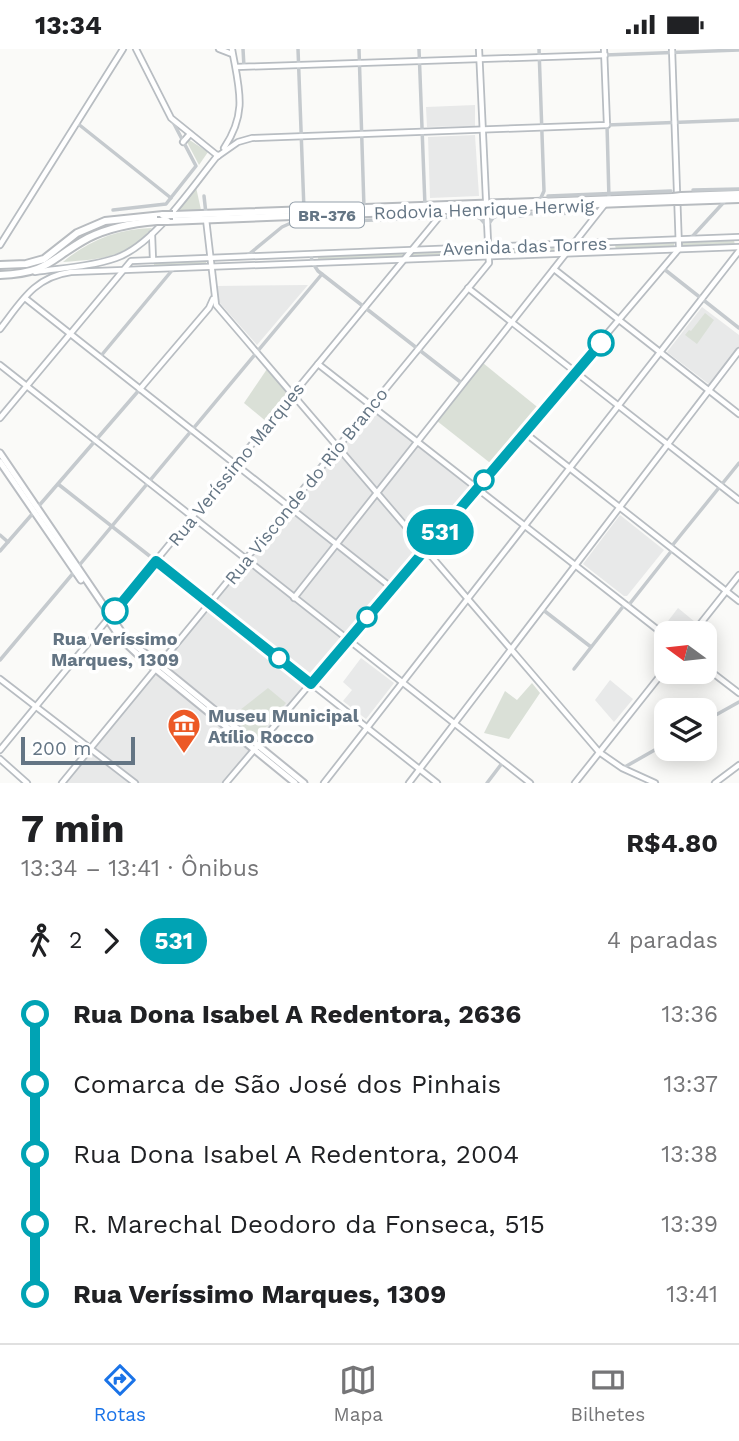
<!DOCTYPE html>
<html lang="pt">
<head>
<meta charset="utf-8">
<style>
  :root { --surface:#fff; --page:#f2f2f2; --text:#202124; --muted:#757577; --line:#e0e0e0; --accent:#1a73e8 }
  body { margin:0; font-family:"Work Sans",sans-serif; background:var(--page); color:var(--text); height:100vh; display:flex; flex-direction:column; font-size:26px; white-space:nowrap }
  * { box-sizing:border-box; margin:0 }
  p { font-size:23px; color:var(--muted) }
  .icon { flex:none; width:38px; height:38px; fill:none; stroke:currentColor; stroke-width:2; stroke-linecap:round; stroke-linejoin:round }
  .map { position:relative; height:734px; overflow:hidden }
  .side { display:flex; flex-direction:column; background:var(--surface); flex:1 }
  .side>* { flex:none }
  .badge { padding:0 14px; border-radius:23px; font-size:24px; line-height:46px }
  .needle { width:46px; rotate:285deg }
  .controls { position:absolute; left:654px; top:572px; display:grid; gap:14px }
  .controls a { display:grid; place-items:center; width:63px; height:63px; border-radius:14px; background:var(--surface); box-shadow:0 4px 18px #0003; font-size:35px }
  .scale { position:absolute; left:21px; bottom:18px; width:114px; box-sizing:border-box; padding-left:7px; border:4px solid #647584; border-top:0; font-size:19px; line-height:24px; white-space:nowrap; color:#647584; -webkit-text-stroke:5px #fff; paint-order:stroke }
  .map>.badge { position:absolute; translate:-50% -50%; box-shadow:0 0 0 4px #fff }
  .legs { display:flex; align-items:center; gap:10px; height:77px; padding:0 21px; font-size:23px }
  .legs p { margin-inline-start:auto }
  .headline { display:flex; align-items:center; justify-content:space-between; height:119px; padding:0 21px }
  h1 { font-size:38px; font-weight:700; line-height:52px }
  ul { padding:0 21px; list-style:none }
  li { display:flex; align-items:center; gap:24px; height:70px; font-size:26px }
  li i { display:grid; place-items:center; width:10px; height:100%; margin:0 9px; background:currentColor }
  li i::after { content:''; width:18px; height:18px; margin:-9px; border:5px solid; border-radius:50%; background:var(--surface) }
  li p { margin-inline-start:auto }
  li:first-child i { background:linear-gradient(#0000 50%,currentColor 0) }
  li:last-child i { background:linear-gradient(currentColor 50%,#0000 0) }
  .status { display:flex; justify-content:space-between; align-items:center; height:49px; padding:0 35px; background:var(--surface); direction:ltr }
  .status svg { height:19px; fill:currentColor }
  .tabs { display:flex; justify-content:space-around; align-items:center; height:98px; border-top:2px solid var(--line); background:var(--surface); font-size:19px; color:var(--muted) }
  .tabs a { display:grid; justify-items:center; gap:4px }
  .tabs .selected { color:var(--accent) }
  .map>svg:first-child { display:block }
  .built { fill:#e8e9e9 }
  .green { fill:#dae0d7 }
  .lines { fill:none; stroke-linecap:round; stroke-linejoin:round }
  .secondary-casing { stroke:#b8bdc2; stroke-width:8 }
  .primary-casing { stroke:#b9bdc2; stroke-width:9 }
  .highway-casing { stroke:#b8bcc0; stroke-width:10 }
  .street { stroke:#c5cace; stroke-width:3.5 }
  .secondary { stroke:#fff; stroke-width:4.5 }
  .primary { stroke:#fff; stroke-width:5 }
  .highway { stroke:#fff; stroke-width:6 }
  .highway-bridge-casing { stroke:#b8bcc0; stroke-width:10; stroke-linecap:butt }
  .highway-bridge { stroke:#fff; stroke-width:6 }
  .line-1-casing { stroke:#fff; stroke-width:16 }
  .line-1 { stroke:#00a3b4; stroke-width:10 }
  .stop-1-dot { fill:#fff; stroke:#00a3b4; stroke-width:3.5 }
  .labels { text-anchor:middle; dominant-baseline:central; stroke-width:7; stroke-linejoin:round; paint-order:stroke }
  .shield { fill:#fff; stroke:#929ea9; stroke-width:2 }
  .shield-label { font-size:16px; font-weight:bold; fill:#647584 }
  .street-label { font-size:18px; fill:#647584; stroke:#fff }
  .stop-label { font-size:18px; font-weight:bold; fill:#647584; stroke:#fff }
  .poi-label { font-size:18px; font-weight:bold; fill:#647584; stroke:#fff; text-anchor:start }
</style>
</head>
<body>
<div class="status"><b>13:34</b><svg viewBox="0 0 49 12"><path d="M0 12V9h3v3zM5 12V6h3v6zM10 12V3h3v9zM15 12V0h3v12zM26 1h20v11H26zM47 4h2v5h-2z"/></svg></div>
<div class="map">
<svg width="739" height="734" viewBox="0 0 739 734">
  <rect width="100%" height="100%" fill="#fafaf8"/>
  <g class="built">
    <polygon points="475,56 475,77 427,78 426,58"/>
    <polygon points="475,86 479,147 430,149 428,88"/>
    <polygon points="308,236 257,296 218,252 217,237"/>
    <polygon points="702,258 739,286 739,298 710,336 667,303"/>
    <polygon points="367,358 473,440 225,734 58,734"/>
    <polygon points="620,466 664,501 627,547 624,547 583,515"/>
    <polygon points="678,559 695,573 686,584 667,584 662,580"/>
    <polygon points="361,609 394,634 366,670 343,652 352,641 343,633"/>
    <polygon points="610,631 633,650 614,673 595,651"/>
  </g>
  <g class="green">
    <polygon points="188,90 208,103 199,116 187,93"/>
    <polygon points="196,138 201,161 178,161"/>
    <path d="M152,179C125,210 101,210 63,213C89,191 118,180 152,179Z"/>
    <polygon points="734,191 735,197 680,198 680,193"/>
    <polygon points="674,194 674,199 616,201 615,196"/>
    <polygon points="560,198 560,202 494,205 494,200"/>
    <polygon points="486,200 487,206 410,208 413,203"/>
    <polygon points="406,203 404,209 318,211 318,207"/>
    <polygon points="206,211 206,216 153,218 155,213"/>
    <polygon points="705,264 714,271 697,295 685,286 689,281 691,282"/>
    <polygon points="483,314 541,361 494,417 437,372"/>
    <polygon points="267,320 290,347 268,374 244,354"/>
    <polygon points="532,634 540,644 509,690 484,684 505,642 517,651"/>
    <polygon points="268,639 286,654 256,690 231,668"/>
  </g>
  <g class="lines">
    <defs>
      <g id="secondary">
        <polyline points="136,0 171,69 218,107"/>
        <polyline points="219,0 232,5"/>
        <polyline points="672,0 679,200"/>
        <polyline points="236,18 605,6"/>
        <polyline points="183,93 190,85"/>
        <path d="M224,99C248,63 239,40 232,0"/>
        <polyline points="218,107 238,93 252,89 607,76 604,0"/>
        <polyline points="206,170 216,256 599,703 622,719 655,734"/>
        <polyline points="152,185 153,211"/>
        <polyline points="0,196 123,0"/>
        <polyline points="554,220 739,365"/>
        <path d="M35,223C61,219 90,218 116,209C154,196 192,138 218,106"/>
        <polyline points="468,239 739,451"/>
        <polyline points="25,249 392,539"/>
        <path d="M0,280C21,253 34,228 71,223L739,198"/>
        <polyline points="318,315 667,588"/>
        <polyline points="0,316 530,734"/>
        <polyline points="140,340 209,259 213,250"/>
        <polyline points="0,369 131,212 739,188"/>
        <polyline points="525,384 739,552"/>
        <polyline points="156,512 437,734"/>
        <polyline points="294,549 605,155"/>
        <polyline points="693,584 739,526"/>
        <polyline points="705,618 739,644"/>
        <polyline points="0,630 135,734"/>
        <polyline points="0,701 444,162"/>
        <polyline points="0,710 27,734"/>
        <polyline points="62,734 489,214 479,0"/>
        <polyline points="226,734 678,201"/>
        <polyline points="324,734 739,202"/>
        <polyline points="409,734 739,302"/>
        <polyline points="575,734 667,618"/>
        <polyline points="715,734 739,716"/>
      </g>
      <g id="primary">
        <polyline points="0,404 125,588 304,734"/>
        <polyline points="0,413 81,531"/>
        <polyline points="108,571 122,591 136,604 295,734"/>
      </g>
      <g id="highway">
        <polyline points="681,147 739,145"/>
        <polyline points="681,152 739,150"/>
        <polyline points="510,160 522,164"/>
        <polyline points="173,166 673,148"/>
        <polyline points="167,172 674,152"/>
        <polyline points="0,216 26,215 44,210 77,184 105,172 163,166"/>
        <path d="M0,226C50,224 49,210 88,189C110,178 133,174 157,172"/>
      </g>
    </defs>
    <use href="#secondary" class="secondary-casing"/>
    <use href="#primary" class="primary-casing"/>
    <use href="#highway" class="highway-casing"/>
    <g class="street">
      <polyline points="243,0 244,18"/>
      <polyline points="298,0 304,161"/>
      <polyline points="359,0 364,159"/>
      <polyline points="419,0 425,157"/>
      <polyline points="605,6 739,1"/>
      <polyline points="77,74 171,149"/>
      <polyline points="693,141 739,140"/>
      <polyline points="204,147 206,165"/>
      <polyline points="548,147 671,142"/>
      <polyline points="609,150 607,76 739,71"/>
      <polyline points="539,153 544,142 539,0"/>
      <polyline points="113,161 166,155 196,117 172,71"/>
      <polyline points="312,168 324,173 475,167 481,170 487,177 493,169 501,165 599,164"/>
      <polyline points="690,190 724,153"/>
      <polyline points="311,205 312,213 318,222 463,335"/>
      <polyline points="248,206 282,178 302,169"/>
      <polyline points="664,220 739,279"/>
      <polyline points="100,308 174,219"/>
      <polyline points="58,435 156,512"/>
      <polyline points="37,459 140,340"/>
      <polyline points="0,486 8,493"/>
      <polyline points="671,498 739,414"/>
      <polyline points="0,502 34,463"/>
      <polyline points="77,519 322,225"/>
      <polyline points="628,557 673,500"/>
      <polyline points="542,560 591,598"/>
      <polyline points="0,611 75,522"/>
      <polyline points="574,620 625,555"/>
      <polyline points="705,672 739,653"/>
      <polyline points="623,719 667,694"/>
      <polyline points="487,734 503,713"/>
    </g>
    <use href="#secondary" class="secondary"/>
    <use href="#primary" class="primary"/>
    <use href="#highway" class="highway"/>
    <defs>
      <g id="highway-bridge">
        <polyline points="673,148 681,147"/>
        <polyline points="674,152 681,152"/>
        <polyline points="163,166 173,166"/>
        <polyline points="157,172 167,172"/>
      </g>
    </defs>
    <use href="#highway-bridge" class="highway-bridge-casing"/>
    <use href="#highway-bridge" class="highway-bridge"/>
  </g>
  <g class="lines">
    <defs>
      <polyline id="line-1" points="115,562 156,512 311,635 601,294"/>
    </defs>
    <use href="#line-1" class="line-1-casing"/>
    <use href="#line-1" class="line-1"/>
  </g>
  <defs>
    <symbol id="museum-pin" viewBox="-11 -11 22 30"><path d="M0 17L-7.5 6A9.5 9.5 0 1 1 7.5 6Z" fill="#ec5926" stroke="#fff"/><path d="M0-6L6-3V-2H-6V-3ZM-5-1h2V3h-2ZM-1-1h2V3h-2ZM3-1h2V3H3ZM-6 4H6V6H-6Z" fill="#fff"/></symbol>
  </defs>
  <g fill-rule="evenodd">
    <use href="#museum-pin" x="165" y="657" width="38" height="52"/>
  </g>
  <g class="stop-1-dot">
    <circle cx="601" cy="294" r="12"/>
    <circle cx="484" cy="431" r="9"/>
    <circle cx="115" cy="562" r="12"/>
    <circle cx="367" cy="568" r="9"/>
    <circle cx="279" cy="609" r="9"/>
  </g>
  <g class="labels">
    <rect class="shield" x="290" y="153.5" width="74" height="25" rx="5"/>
    <g class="shield-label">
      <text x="327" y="166">BR-376</text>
    </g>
    <g class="street-label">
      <text transform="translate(484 160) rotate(-2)">Rodovia Henrique Herwig</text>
      <text transform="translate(525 197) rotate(-2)">Avenida das Torres</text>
      <text transform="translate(236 415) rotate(-51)">Rua Veríssimo Marques</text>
      <text transform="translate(306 437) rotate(-51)">Rua Visconde do Rio Branco</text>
    </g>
    <g class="stop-label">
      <text x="115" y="589">Rua Veríssimo<tspan x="115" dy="21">Marques, 1309</tspan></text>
    </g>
    <g class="poi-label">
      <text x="208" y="666">Museu Municipal<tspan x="208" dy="21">Atílio Rocco</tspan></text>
    </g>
  </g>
</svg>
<div class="controls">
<a><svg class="needle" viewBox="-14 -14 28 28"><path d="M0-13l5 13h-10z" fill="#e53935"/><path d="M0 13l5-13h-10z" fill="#757577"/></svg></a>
<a><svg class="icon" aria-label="layers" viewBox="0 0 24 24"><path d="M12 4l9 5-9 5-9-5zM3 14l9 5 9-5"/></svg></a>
</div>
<div class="scale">200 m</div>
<b class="badge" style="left:440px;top:483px;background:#00a3b4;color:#fff">531</b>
</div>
<section class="side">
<div class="headline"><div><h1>7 min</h1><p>13:34 – 13:41 · Ônibus</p></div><b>R$4.80</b></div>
<div class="legs"><svg class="icon" aria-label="walk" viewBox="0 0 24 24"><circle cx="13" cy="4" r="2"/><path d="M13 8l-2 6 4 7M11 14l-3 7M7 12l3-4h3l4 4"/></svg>2<svg class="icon" aria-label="forward" viewBox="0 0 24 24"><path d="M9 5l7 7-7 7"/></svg><b class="badge" style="background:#00a3b4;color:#fff">531</b><p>4 paradas</p></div>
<ul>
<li><i style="color:#00a3b4"></i><b>Rua Dona Isabel A Redentora, 2636</b><p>13:36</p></li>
<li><i style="color:#00a3b4"></i><span>Comarca de São José dos Pinhais</span><p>13:37</p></li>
<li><i style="color:#00a3b4"></i><span>Rua Dona Isabel A Redentora, 2004</span><p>13:38</p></li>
<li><i style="color:#00a3b4"></i><span>R. Marechal Deodoro da Fonseca, 515</span><p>13:39</p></li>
<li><i style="color:#00a3b4"></i><b>Rua Veríssimo Marques, 1309</b><p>13:41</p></li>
</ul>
</section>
<nav class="tabs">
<a class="selected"><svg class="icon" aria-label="directions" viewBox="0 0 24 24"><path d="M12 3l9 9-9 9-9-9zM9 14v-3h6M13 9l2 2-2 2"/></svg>Rotas</a>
<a><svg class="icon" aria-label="map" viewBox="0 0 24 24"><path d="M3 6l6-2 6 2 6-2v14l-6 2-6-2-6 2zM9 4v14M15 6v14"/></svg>Mapa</a>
<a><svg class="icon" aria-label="tickets" viewBox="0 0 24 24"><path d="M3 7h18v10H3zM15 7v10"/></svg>Bilhetes</a>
</nav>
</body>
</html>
